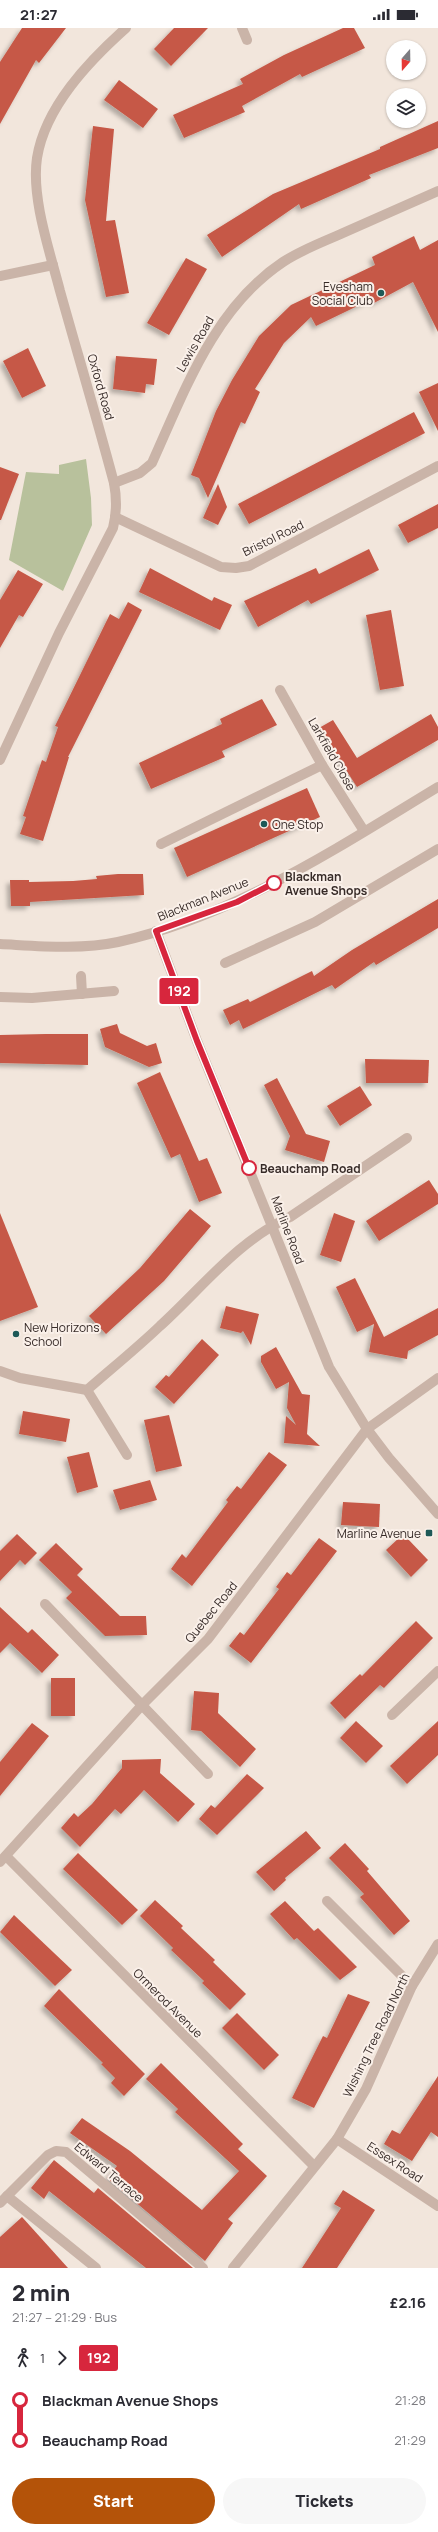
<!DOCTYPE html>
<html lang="en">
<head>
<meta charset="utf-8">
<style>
  :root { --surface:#fff; --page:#f7f7f7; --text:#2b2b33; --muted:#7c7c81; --accent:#b45309 }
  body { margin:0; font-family:Manrope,sans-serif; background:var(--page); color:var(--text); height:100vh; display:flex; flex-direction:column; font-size:15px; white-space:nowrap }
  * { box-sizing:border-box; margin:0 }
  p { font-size:13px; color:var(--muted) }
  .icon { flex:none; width:22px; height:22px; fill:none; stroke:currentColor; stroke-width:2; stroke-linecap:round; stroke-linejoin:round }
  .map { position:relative; height:2240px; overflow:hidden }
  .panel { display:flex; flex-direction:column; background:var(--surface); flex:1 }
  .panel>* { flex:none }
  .badge { padding:0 8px; border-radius:3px; font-size:14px; line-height:26px }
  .needle { width:26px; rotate:200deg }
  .tools { position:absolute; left:386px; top:12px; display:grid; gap:8px }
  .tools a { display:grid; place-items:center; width:40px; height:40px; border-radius:50%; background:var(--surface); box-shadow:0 1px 3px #0004; font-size:20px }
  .map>.badge { position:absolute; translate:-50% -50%; box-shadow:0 0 0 2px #fff }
  .legs { display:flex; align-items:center; gap:6px; height:44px; padding:0 12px; font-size:13px }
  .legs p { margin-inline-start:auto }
  .summary { display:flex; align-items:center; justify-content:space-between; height:68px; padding:0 12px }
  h1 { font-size:22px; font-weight:800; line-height:30px }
  .cta { display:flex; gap:8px; margin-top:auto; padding:8px 12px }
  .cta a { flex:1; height:46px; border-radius:24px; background:var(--accent); color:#fff; font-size:16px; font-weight:800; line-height:46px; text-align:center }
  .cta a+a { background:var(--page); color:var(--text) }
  ul { padding:0 12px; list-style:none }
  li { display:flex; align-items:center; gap:14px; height:40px; font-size:15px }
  li i { display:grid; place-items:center; width:6px; height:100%; margin:0 5px; background:currentColor }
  li i::after { content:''; width:10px; height:10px; margin:-5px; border:3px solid; border-radius:50%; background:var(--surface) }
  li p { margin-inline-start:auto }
  li:first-child i { background:linear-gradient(#0000 50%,currentColor 0) }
  li:last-child i { background:linear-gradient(currentColor 50%,#0000 0) }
  .status { display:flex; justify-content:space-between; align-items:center; height:28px; padding:0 20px; background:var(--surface); direction:ltr }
  .status svg { height:11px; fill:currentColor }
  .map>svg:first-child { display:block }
  .green { fill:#b8c19c }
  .building { fill:#c65846; filter:url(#shadow) }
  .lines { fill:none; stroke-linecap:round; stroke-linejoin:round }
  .minor { stroke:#cab4a8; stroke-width:10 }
  .line-1-casing { stroke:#fff; stroke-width:9 }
  .line-1 { stroke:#d7263d; stroke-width:6 }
  .poi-dot { fill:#1d5957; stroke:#faf0e9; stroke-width:1.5 }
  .stop-1-dot { fill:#fff; stroke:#d7263d; stroke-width:2 }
  .labels { text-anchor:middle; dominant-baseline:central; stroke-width:4; stroke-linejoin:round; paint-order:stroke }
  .poi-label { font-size:12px; fill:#372b28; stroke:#faf0e9; text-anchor:end }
  .street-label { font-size:12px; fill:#372b28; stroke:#faf0e9 }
  .stop-label { font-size:12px; font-weight:bold; fill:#372b28; stroke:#faf0e9; text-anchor:start }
</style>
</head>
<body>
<div class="status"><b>21:27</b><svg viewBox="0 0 49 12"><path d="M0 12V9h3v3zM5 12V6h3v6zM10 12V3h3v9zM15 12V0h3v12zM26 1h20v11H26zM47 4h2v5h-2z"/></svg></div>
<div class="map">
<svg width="438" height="2240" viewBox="0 0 438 2240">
  <defs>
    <filter id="shadow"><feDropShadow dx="-3.5" dy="3.5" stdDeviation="2" flood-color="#0004"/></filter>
  </defs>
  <rect width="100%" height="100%" fill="#f2e6dc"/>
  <polygon class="green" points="86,431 91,470 92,497 63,563 9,532 26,444 59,446 59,437"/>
  <g class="building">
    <polygon points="22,0 66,0 39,35 36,32 0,96 0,34"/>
    <polygon points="174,0 208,0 171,38 154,21"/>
    <polygon points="343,0 354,0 365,20 302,49 300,46 242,78 245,84 184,110 173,87 243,56 240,51 284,27"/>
    <polygon points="119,52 158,81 143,100 104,72"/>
    <polygon points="438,93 438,120 369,147 371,150 301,181 299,176 222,229 207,207 273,166 380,121 380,119"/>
    <polygon points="93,98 114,101 106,193 115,192 129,265 106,269 85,172"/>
    <polygon points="414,208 420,222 438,212 438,304 413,254 374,275 372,271 316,298 311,289 284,315 255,361 260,364 245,396 241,394 208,470 199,450 191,447 216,383 232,352 259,308 291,277 375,237 372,229"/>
    <polygon points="186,230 207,241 169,307 147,295"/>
    <polygon points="28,320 46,358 22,370 3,333"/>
    <polygon points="116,328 157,331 154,357 146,356 145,365 113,361"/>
    <polygon points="438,355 438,403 419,364"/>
    <polygon points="414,384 425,405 249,496 238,476"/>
    <polygon points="0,439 19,446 1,492 0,492"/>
    <polygon points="218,456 227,479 218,497 203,490"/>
    <polygon points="438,476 438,500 408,515 398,497"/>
    <polygon points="369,521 379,542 311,576 308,572 258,599 244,573 316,540 319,546"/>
    <polygon points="150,540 212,573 214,569 232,577 220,602 139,564"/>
    <polygon points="18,542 43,556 23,589 19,587 0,620 0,572"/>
    <polygon points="128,574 142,582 68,729 69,729 43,813 20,806 26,789 23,788 42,732 46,734 58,699 55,698 110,586 119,591"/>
    <polygon points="391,582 404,658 380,662 366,587"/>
    <polygon points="262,671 277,697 222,723 225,729 151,761 139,735 222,696 220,691"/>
    <polygon points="431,686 438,699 438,712 357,759 319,700 333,692 357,730"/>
    <polygon points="307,760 320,789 187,849 174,820"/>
    <polygon points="118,846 143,846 144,867 30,874 30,878 11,878 10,852 29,852 29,854 73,853 97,851 96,848"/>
    <polygon points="438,871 438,900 376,937 374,934 335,961 332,957 243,1001 239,992 230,997 223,982 248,971 250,974 312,943 314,948 352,922"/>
    <polygon points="117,996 120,1005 147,1018 156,1015 162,1035 149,1039 105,1019 100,1001"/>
    <polygon points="46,1006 88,1006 88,1037 0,1035 0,1007"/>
    <polygon points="365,1031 429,1032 428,1055 366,1055"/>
    <polygon points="160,1044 199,1133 207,1130 222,1165 199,1174 180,1126 171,1130 137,1055"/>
    <polygon points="277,1050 306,1106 330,1113 324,1134 285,1122 290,1108 264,1057"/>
    <polygon points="360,1058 372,1077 340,1098 327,1078"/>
    <polygon points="429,1152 438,1166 438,1176 379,1213 366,1193"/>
    <polygon points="190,1181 211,1198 164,1253 106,1306 89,1288 140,1240"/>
    <polygon points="0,1185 38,1279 0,1293"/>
    <polygon points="334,1185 355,1193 341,1234 320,1227"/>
    <polygon points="355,1250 384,1309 438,1280 438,1307 408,1323 407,1331 369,1324 374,1296 357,1304 336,1259"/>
    <polygon points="226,1278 259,1286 251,1317 243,1303 241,1305 220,1300"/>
    <polygon points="202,1311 219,1327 174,1376 155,1359 166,1347 169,1349"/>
    <polygon points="276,1319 302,1366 310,1367 307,1406 320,1418 284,1415 286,1388 296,1397 287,1380 289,1354 276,1361 261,1334 261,1328"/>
    <polygon points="23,1383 70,1391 66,1414 19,1406"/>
    <polygon points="169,1387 182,1438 156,1444 144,1392"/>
    <polygon points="89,1424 98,1459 77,1465 67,1429"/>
    <polygon points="269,1424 287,1437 192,1558 171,1541 182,1526 186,1530 228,1474 226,1472 237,1458 241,1461"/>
    <polygon points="150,1452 157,1472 120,1482 113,1462"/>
    <polygon points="343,1474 380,1476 379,1499 341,1497"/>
    <polygon points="17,1506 37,1525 25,1537 20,1532 0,1553 0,1523"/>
    <polygon points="400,1509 406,1509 428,1532 411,1549 386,1522"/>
    <polygon points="319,1510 337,1523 251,1635 229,1618 240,1604 244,1607 279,1561 276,1559 287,1544 291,1547"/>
    <polygon points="56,1515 83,1541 77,1547 120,1588 146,1588 147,1607 105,1608 66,1570 72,1564 39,1532"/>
    <polygon points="0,1579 28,1605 32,1601 59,1627 42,1645 10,1615 0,1625"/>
    <polygon points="416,1593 433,1610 384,1660 380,1657 345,1691 330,1675 360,1646 362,1648"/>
    <rect x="51" y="1650" width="24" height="38"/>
    <polygon points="194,1663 219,1665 218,1685 256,1721 240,1739 201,1703 191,1702"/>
    <polygon points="356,1693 383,1718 366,1735 340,1710"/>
    <polygon points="438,1693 438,1727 407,1756 390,1738"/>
    <polygon points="32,1695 49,1708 0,1768 0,1734"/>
    <polygon points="161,1731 160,1745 195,1776 178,1794 144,1762 121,1786 115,1781 80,1819 61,1800 74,1785 78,1789 92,1776 122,1740 122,1732"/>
    <polygon points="247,1746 264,1760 217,1807 199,1791 211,1777 215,1780"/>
    <polygon points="306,1803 321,1820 285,1850 286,1852 274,1863 256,1844"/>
    <polygon points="345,1815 369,1841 367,1843 410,1893 394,1907 360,1869 364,1866 329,1830"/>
    <polygon points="78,1825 138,1882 122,1897 63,1841"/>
    <polygon points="155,1872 183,1898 181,1900 215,1932 213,1934 246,1966 230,1982 202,1955 204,1953 171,1922 173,1920 140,1888"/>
    <polygon points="285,1873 314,1903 318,1900 357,1939 340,1952 297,1910 294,1912 270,1886"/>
    <polygon points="14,1887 72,1942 55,1958 0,1904"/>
    <polygon points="59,1961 145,2046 124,2068 111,2055 115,2050 101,2036 103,2035 44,1978"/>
    <polygon points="348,1966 370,1974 314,2080 292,2070 323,2008 327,2010"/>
    <polygon points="237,1985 279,2027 264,2042 222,2000"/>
    <polygon points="161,2035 243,2116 238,2121 267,2148 228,2191 233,2195 205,2233 107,2150 117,2138 70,2105 82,2090 130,2123 202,2182 239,2143 175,2084 178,2081 146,2051"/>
    <polygon points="438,2048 438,2109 431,2104 412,2133 384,2116 392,2102 400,2106"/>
    <polygon points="54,2132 94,2165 98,2160 193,2240 146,2240 49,2163 44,2171 31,2160"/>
    <polygon points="343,2162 375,2182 337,2240 302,2240 341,2180 334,2176"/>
    <polygon points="22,2189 68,2240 0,2240 0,2209"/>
  </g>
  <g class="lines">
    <g class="minor">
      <polyline points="242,0 247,12"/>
      <polyline points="0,248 53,237"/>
      <path d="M114,455L140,445L152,435C185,362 214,280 283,234C301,222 323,214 343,205C375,191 406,177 438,163"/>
      <polyline points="115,489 221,539 236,540 249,538 438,438"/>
      <polyline points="280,662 322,737 364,803"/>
      <path d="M0,732L59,605L113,500C117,484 117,471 114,455C97,391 78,327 60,263C50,224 31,170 37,130C45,79 89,33 126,0"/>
      <polyline points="161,816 322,737"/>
      <polyline points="156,903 197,1013 329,1339 367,1401 389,1430 438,1486"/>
      <path d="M0,916C39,918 80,922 118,914C235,888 337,820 438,759"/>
      <polyline points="225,935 315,894 438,821"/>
      <polyline points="81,948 82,966"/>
      <polyline points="0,969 32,970 114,963"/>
      <polyline points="0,1343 20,1350 87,1362"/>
      <path d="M127,1427L87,1362C111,1341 137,1320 160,1298C203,1259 237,1213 290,1189L407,1110"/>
      <polyline points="45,1576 208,1746"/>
      <polyline points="392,1687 438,1643"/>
      <polyline points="6,1828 314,2138"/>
      <polyline points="0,1834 143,1676 208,1611 367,1401 438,1350"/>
      <polyline points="327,1873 412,1958"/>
      <polyline points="337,2111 438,2178"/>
      <polyline points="7,2168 96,2240"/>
      <polyline points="0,2175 48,2127 56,2123 66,2124 203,2240"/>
      <polyline points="233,2240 337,2111 366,2061 412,1958 438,1916"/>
    </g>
  </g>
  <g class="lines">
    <defs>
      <polyline id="line-1" points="249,1140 197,1013 156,903 237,874 274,855"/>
    </defs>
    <use href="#line-1" class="line-1-casing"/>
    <use href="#line-1" class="line-1"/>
  </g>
  <g class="poi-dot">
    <circle cx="381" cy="265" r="4"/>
    <circle cx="264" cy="796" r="4"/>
    <circle cx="16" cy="1306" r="4"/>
    <rect x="425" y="1501" width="8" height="8" rx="2"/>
  </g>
  <g class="stop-1-dot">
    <circle cx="274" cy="855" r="7"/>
    <circle cx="249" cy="1140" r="7"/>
  </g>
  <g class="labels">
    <g class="poi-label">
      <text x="373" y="258">Evesham<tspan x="373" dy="14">Social Club</tspan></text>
      <text x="272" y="796" text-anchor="start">One Stop</text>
      <text x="24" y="1299" text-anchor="start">New Horizons<tspan x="24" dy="14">School</tspan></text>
      <text x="421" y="1505">Marline Avenue</text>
    </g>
    <g class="street-label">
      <text transform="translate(195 316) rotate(-60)">Lewis Road</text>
      <text transform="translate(101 359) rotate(74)">Oxford Road</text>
      <text transform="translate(273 510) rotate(-26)">Bristol Road</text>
      <text transform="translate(332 726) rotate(60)">Larkfield Close</text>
      <text transform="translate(203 871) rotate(-22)">Blackman Avenue</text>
      <text transform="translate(288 1202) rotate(69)">Marline Road</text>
      <text transform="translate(211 1584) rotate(-51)">Quebec Road</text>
      <text transform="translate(168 1975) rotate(45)">Ormerod Avenue</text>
      <text transform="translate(376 2007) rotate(-64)">Wishing Tree Road North</text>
      <text transform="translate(395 2134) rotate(33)">Essex Road</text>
      <text transform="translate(109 2144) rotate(40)">Edward Terrace</text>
    </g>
    <g class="stop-label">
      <text x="285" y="848">Blackman<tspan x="285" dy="14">Avenue Shops</tspan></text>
      <text x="260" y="1140">Beauchamp Road</text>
    </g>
  </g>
</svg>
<div class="tools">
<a><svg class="needle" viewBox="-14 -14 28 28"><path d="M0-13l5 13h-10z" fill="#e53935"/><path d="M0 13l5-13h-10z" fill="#7c7c81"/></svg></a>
<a><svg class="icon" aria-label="layers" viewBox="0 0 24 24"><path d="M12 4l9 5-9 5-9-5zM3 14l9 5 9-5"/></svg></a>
</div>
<b class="badge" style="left:179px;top:963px;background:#d7263d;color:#fff">192</b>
</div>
<section class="panel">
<div class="summary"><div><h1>2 min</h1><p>21:27 – 21:29 · Bus</p></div><b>£2.16</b></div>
<div class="legs"><svg class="icon" aria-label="walk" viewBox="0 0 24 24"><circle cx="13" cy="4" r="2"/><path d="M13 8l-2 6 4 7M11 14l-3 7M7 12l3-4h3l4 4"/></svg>1<svg class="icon" aria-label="forward" viewBox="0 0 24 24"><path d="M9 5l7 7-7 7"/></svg><b class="badge" style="background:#d7263d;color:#fff">192</b></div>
<ul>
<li><i style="color:#d7263d"></i><b>Blackman Avenue Shops</b><p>21:28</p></li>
<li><i style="color:#d7263d"></i><b>Beauchamp Road</b><p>21:29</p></li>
</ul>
<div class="cta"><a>Start</a><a>Tickets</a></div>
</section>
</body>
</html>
